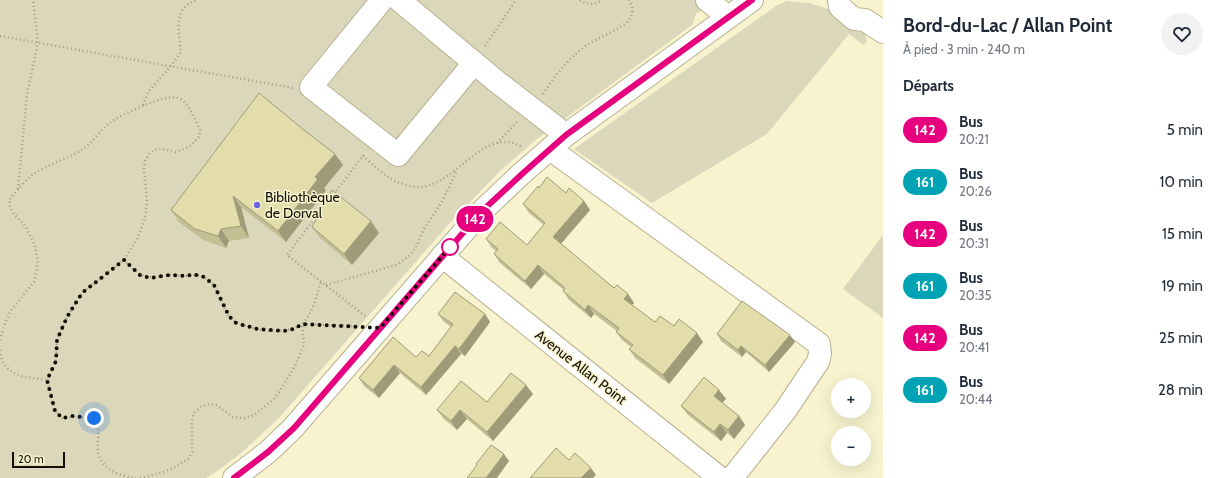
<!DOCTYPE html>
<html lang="fr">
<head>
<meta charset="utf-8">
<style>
  :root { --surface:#fff; --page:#f2f2f3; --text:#1f2937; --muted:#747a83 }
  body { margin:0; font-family:Cabin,sans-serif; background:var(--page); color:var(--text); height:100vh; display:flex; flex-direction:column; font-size:15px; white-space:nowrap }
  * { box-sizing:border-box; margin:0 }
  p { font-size:13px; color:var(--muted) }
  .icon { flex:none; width:22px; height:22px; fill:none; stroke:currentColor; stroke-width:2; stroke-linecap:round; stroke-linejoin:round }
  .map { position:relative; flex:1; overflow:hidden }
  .drawer { display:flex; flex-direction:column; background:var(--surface); width:340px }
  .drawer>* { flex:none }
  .badge { padding:0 8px; border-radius:13px; font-size:14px; line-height:26px }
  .fabs { position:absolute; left:831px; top:378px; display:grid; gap:8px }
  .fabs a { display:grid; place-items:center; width:40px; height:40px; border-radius:50%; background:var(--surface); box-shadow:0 4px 16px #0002; font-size:20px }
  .scale { position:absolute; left:12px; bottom:10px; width:53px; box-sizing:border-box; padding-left:4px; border:2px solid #110f04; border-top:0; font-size:11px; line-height:14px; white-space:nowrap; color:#110f04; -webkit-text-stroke:3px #f8f3ce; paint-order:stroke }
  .you { position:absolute; width:20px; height:20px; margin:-10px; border:3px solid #fff; border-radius:50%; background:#1a73e8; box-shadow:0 0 0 6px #1a73e833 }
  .map>.badge { position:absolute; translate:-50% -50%; box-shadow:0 0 0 2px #fff }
  h2 { padding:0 20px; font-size:15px; line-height:36px }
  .round { display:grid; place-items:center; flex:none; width:42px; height:42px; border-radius:21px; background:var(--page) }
  .head { display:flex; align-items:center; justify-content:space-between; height:68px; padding:0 20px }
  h1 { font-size:19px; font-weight:700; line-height:30px }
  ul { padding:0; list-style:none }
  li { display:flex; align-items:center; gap:12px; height:52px; padding:0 20px }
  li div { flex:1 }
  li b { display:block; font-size:15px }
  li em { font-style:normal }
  li .badge { min-width:44px; font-weight:700; text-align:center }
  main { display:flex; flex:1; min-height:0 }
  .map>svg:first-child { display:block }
  .green { fill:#dbd7ba }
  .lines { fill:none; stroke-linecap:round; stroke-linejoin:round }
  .minor-casing { stroke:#b7b28f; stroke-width:24 }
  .path { stroke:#a19d82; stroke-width:2.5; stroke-dasharray:1 3; stroke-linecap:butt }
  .minor { stroke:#fff; stroke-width:22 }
  .wall { fill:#c3be93 }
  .shaded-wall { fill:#9f9b78 }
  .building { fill:#e3ddab; stroke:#9f9b78 }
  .line-casing { stroke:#fff; stroke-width:9 }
  .line { stroke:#e6007e; stroke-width:6 }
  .walk { stroke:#110f04; stroke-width:4; stroke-dasharray:0 7.2 }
  .poi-dot { fill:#6b66e0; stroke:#f8f3ce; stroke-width:1.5 }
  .stop-dot { fill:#fff; stroke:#e6007e; stroke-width:2 }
  .labels { text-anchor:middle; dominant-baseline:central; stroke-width:3; stroke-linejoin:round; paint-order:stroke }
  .poi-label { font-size:14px; fill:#110f04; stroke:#f8f3ce; text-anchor:start }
  .street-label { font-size:14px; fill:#110f04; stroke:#f8f3ce }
</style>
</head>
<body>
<main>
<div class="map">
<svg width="883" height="478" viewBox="0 0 883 478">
  <rect width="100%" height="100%" fill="#f8f3ce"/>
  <g class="green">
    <polygon points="0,0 715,0 696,14 692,25 537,139 501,170 448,225 278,419 240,454 216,472 206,478 0,478"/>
    <polygon points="787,1 809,3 835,11 863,29 866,36 867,42 863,45 849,34 767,134 652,203 574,149 776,6"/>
    <polygon points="883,235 883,318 843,289"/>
  </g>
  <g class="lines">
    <defs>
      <g id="minor">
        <polyline points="382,0 311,87 398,155 474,63"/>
        <polyline points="399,0 496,81 566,135"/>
        <polyline points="707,0 728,17"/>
        <polyline points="839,0 840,7 854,19 865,20 883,32"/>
        <polyline points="550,149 819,344 820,354 818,362 811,372 785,411 732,478"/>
        <polyline points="442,256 720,478"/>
        <polyline points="234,478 268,452 293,428 481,212 521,174 566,135 752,0"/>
      </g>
    </defs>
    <use href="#minor" class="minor-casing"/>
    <g class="path">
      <path d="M580,0C587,5 594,5 602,0"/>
      <polyline points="0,36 293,88"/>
      <polyline points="485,46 516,0"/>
      <path d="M543,94C555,75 568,59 587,45C597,38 622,29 629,20C634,14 633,6 629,0"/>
      <path d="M143,105L148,92L170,67L181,52C179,32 172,7 197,0"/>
      <polyline points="497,143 517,122"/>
      <path d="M363,156C371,163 387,178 397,182C403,184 411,187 417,187C421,188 426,186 429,185C460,177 487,126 522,147"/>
      <polyline points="18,189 27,94 38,43 33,0"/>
      <polyline points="334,194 365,153"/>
      <polyline points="322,209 287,255 365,316"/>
      <path d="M124,260C129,264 134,271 140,274C149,280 160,276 170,275C175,275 180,276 185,276C191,276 196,274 203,277C220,284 219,304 229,316C241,331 289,337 303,323C314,311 316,296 321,282"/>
      <path d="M326,285L396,265C422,250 415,241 429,221C432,216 435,213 438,208C445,196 451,184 456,171"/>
      <path d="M0,340L4,326L10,312L34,282L38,263L35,246L26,227L14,214L10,207L9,200C17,191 26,178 37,172C52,163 69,158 83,149C93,142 100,130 110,123C119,115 167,93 178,98C189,102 195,120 200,130L199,137L189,147L176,152L162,149L154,150L149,154L145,161L144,169L147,200L145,219L137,239L124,260L82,293L67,317L57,340L56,361L47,380L55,411L62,418L73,417L94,418C102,429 96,440 98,451C100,469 121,477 136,478"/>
      <path d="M0,350C3,377 25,377 47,380"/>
      <polyline points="140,478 161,473 173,468 188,459 192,452 192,421 194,413 201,407 210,404 216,405 233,417 244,418 254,415 273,400 280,391 295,366 304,345 302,324 354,326"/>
    </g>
    <use href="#minor" class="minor"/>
  </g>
  <g class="wall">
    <polygon points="343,165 324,188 326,190 286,242 241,207 249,238 229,241 226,248 203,240 179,222 171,210"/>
    <polygon points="539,188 566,193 584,201 590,210 561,244 614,288 628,294 634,303 632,305 655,322 674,326 703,342 669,384 635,358 629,349 631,347 622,340 616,332 617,331 594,314 591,318 569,300 563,291 564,290 544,274 531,289 500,263 494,254 496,251 492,248 486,239 527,245 544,225 529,213 523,204"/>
    <polygon points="312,227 379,233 352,265 320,238"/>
    <polygon points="438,314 485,314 490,322 465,356 461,354 426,395 400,373 379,398 364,386 359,378 416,357 429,356 451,327 444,322"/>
    <polygon points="717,334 795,342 769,372 746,352 742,357 721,341"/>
    <polygon points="719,390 726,399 722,403 739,416 745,425 734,439 727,433 721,441 688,415 681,406"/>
    <polygon points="533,394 493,441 467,419 457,430 444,419 437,410"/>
  </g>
  <g class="shaded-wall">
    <polygon points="335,154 343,165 324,188 326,190 286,242 278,231 315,177"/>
    <polygon points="233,196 241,207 249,238 241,226"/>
    <polygon points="584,201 590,210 559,246 553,237"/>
    <polygon points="371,221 379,233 352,265 344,254"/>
    <polygon points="221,229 229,241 226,248 218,236"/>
    <polygon points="538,265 544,274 531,289 525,281"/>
    <polygon points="628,294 634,303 630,307 624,299"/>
    <polygon points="588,305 594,314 591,318 585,310"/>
    <polygon points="485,314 490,322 465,356 459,349"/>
    <polygon points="697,333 703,342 669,384 663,375"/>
    <polygon points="790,335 795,342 769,372 765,365"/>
    <polygon points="455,346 461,354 426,395 421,387"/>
    <polygon points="741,346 746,352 742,357 738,350"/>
    <polygon points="394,365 400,373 379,398 373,390"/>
    <polygon points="526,385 533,394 493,441 487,432"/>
    <polygon points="719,390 726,399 720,405 714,396"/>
    <polygon points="460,410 467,419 457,430 451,421"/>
    <polygon points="739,416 745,425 734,439 728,430"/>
    <polygon points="720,424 727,433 721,441 714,432"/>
    <polygon points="504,454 509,461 497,478 486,478"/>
    <polygon points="591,468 596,475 593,478 581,478"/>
  </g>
  <g class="building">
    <polygon points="259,93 304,130 335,154 315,177 318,179 278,231 233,196 241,226 221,229 218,236 195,229 171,210"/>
    <polygon points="547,177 566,193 569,188 584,201 553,237 614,288 617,285 628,294 624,299 655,322 660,316 674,326 679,319 697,333 663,375 629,349 633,345 616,332 619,328 588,305 585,310 563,291 565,288 538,265 525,281 494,254 498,249 486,239 500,222 527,245 545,223 523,204 538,186 539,188"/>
    <polygon points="332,190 371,221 344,254 312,227"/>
    <polygon points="455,292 485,314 459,349 455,346 421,387 394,365 373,390 359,378 393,337 416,357 422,351 429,356 453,324 438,314"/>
    <polygon points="742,301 790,335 765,365 741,346 738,350 717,334"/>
    <polygon points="511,373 526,385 487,432 460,410 451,421 437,410 461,381 487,402"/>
    <polygon points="704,377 719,390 714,396 739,416 728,430 720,424 714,432 681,406"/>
    <polygon points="491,445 504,454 486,478 467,478 477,465 476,464"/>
    <polygon points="556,448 569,460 575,453 591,468 581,478 530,478"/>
  </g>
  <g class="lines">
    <defs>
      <polyline id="line" points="234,478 268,452 294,428 481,212 522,174 566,135 752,0"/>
    </defs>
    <use href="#line" class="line-casing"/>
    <use href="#line" class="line"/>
    <polyline class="walk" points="94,418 73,416 62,418 55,411 47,380 56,361 57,340 67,317 82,293 124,260 140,275 150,278 170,275 187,276 193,274 204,277 214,285 229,316 236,323 257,329 284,331 294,329 302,324 380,328 452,245 450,247"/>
  </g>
  <circle class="poi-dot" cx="257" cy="205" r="4"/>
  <circle class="stop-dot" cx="450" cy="247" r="8"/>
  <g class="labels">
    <g class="poi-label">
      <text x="265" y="197">Bibliothèque<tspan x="265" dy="16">de Dorval</tspan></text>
    </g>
    <g class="street-label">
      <text transform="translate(581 367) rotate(38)">Avenue Allan Point</text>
    </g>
  </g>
</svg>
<div class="fabs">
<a>+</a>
<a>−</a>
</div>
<div class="scale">20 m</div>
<div class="you" style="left:94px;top:418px"></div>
<b class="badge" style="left:475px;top:219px;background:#e6007e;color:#fff">142</b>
</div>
<section class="drawer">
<div class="head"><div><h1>Bord-du-Lac / Allan Point</h1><p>À pied · 3 min · 240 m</p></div><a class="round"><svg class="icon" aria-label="heart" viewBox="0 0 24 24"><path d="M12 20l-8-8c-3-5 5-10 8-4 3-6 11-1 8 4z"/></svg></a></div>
<h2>Départs</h2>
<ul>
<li><span class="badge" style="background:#e6007e;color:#fff">142</span><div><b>Bus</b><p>20:21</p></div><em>5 min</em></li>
<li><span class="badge" style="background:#00a3b4;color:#fff">161</span><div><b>Bus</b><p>20:26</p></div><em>10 min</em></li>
<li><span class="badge" style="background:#e6007e;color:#fff">142</span><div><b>Bus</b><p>20:31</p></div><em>15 min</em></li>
<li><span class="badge" style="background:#00a3b4;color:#fff">161</span><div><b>Bus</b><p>20:35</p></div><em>19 min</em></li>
<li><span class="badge" style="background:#e6007e;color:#fff">142</span><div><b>Bus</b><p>20:41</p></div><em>25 min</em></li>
<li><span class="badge" style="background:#00a3b4;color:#fff">161</span><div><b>Bus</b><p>20:44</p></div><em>28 min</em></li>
</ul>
</section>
</main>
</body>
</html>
